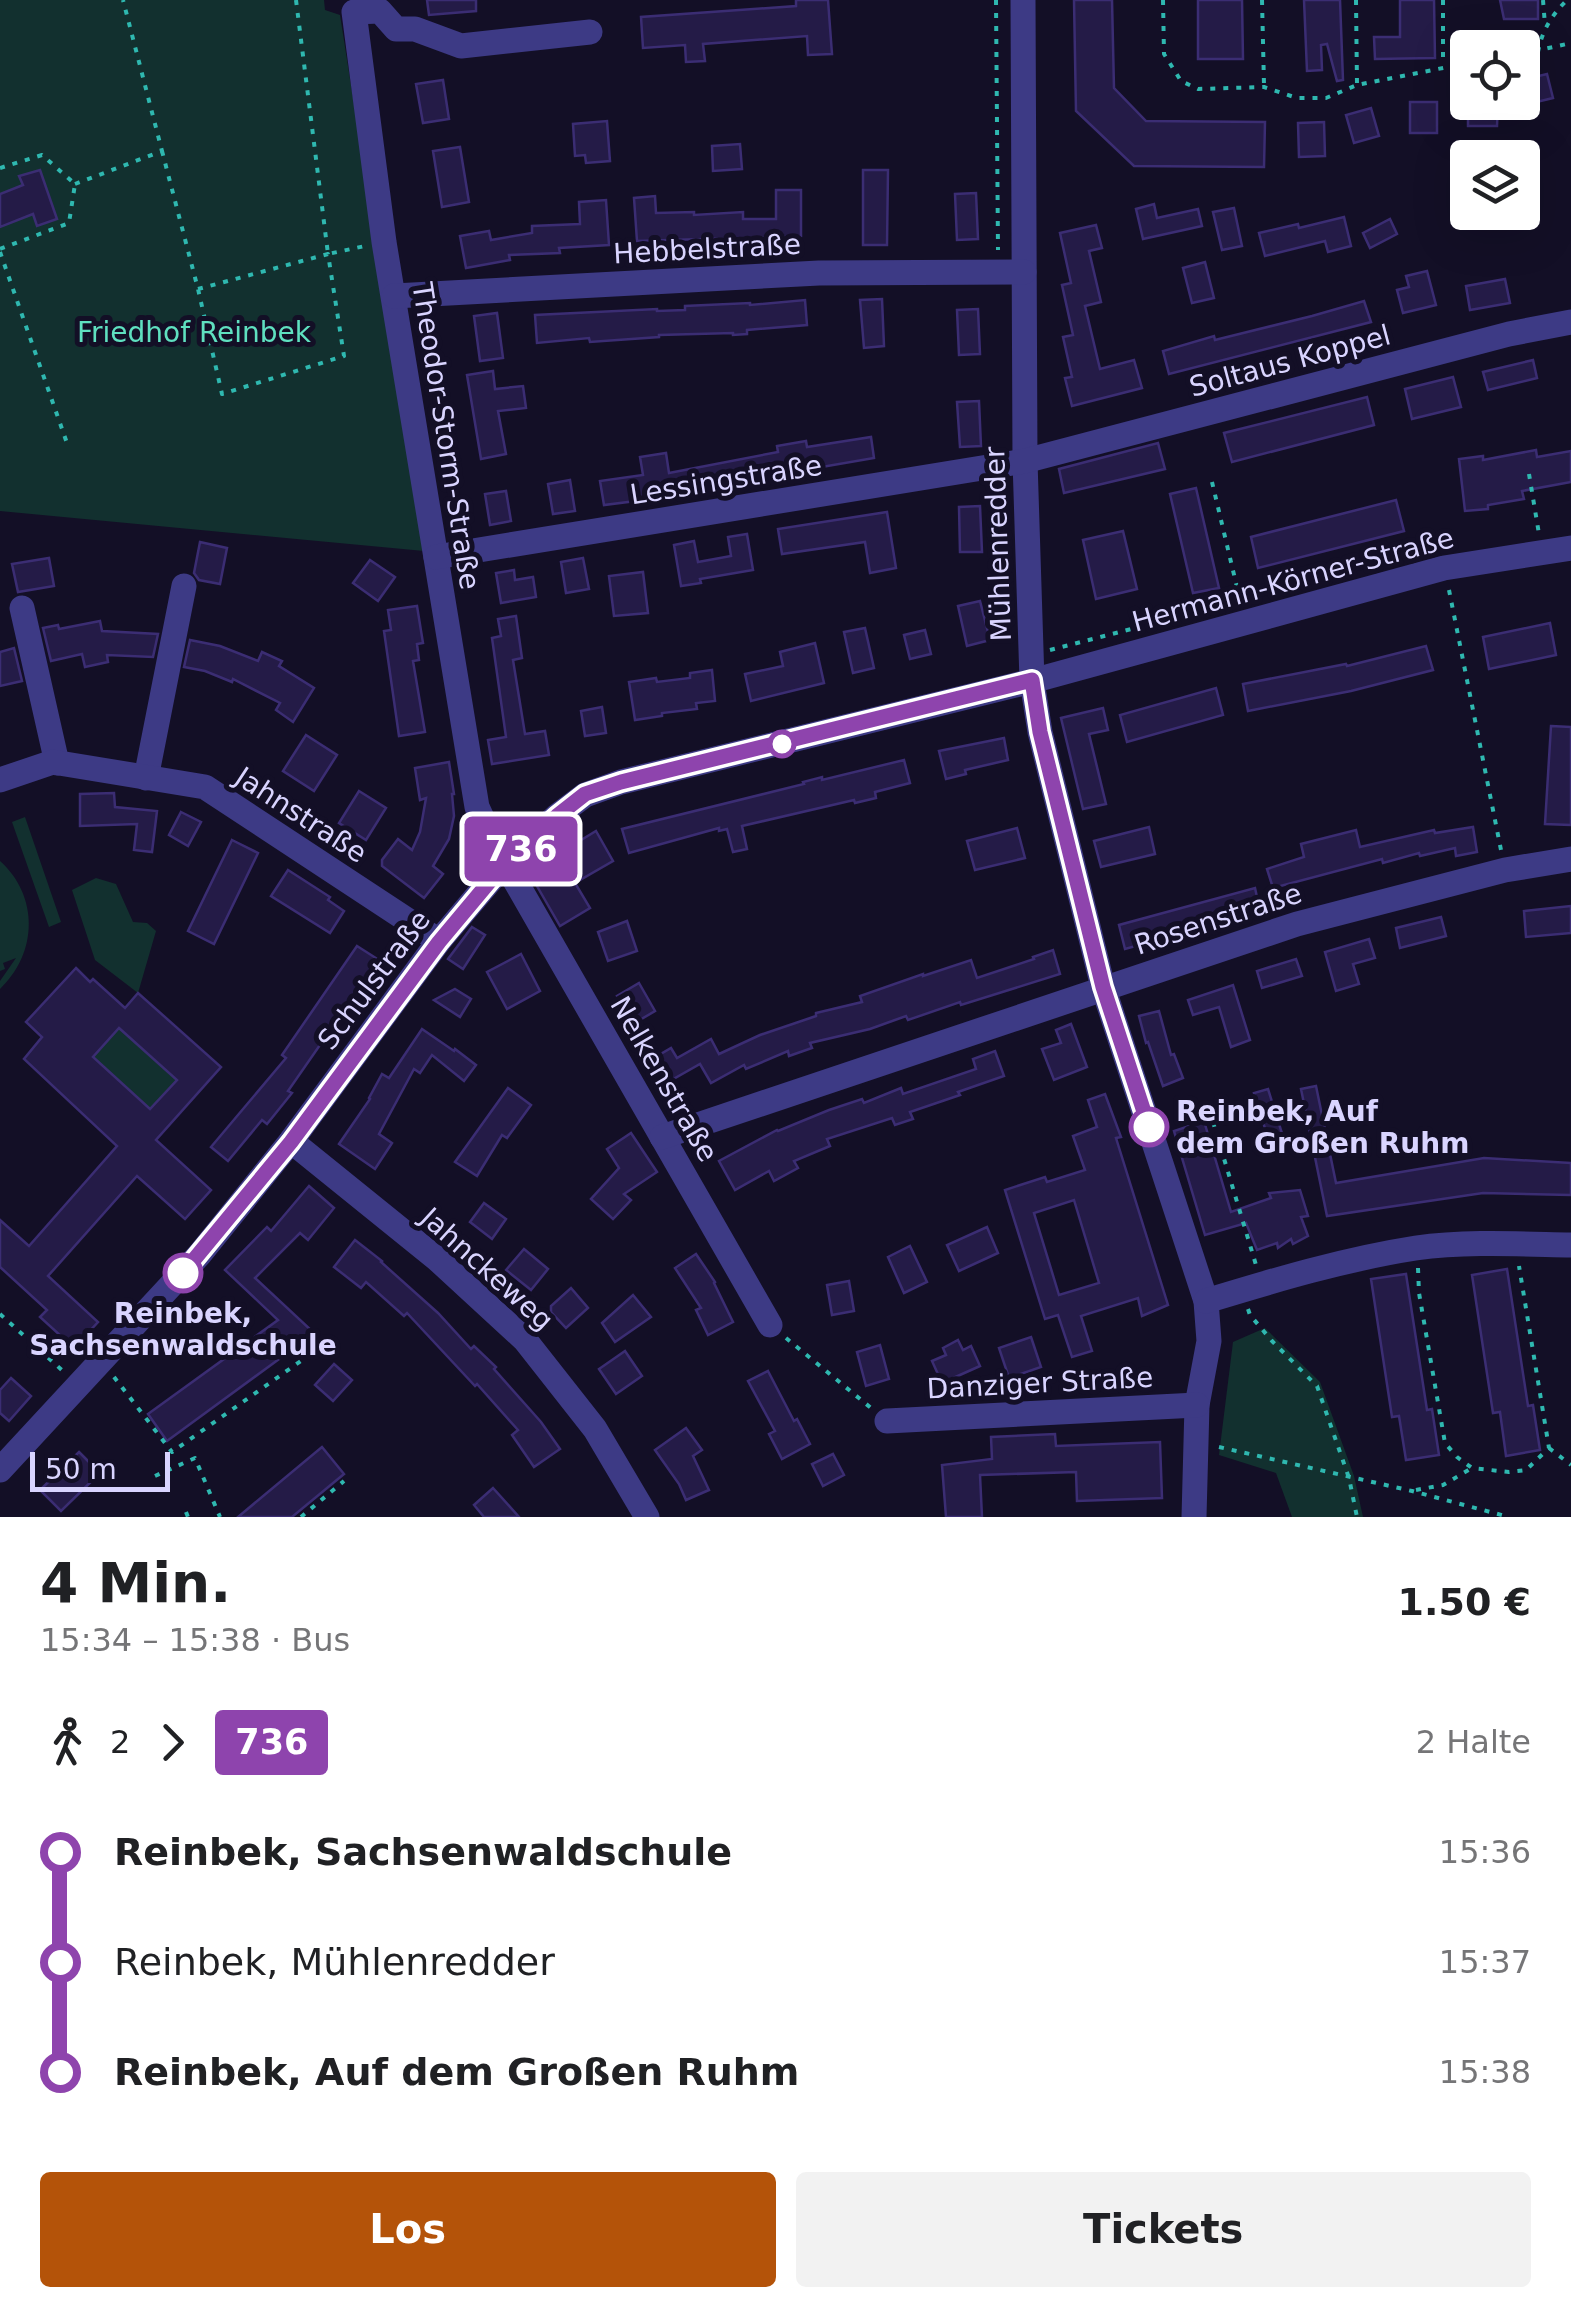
<!DOCTYPE html>
<html lang="de">
<head>
<meta charset="utf-8">
<style>
  :root { --surface:#fff; --page:#f2f2f2; --text:#202124; --muted:#757577; --accent:#b45309 }
  body { margin:0; font-family:"DejaVu Sans",sans-serif; background:var(--page); color:var(--text); height:100vh; display:flex; flex-direction:column; font-size:38px; white-space:nowrap }
  * { box-sizing:border-box; margin:0 }
  p { font-size:32px; color:var(--muted) }
  .icon { flex:none; width:55px; height:55px; fill:none; stroke:currentColor; stroke-width:2; stroke-linecap:round; stroke-linejoin:round }
  .map { position:relative; height:1517px; overflow:hidden }
  .details { display:flex; flex-direction:column; background:var(--surface); flex:1 }
  .details>* { flex:none }
  .badge { padding:0 20px; border-radius:8px; font-size:35px; line-height:65px }
  .fabs { position:absolute; left:1450px; top:30px; display:grid; gap:20px }
  .fabs a { display:grid; place-items:center; width:90px; height:90px; border-radius:10px; background:var(--surface); box-shadow:0 10px 40px #0002; font-size:50px }
  .scale { position:absolute; left:30px; bottom:25px; width:140px; box-sizing:border-box; padding-left:10px; border:5px solid #d9d4ff; border-top:0; font-size:28px; line-height:35px; white-space:nowrap; color:#d9d4ff; -webkit-text-stroke:8px #130f26; paint-order:stroke }
  .map>.badge { position:absolute; translate:-50% -50%; box-shadow:0 0 0 5px #fff }
  .legs { display:flex; align-items:center; gap:15px; height:110px; padding:0 40px; font-size:32px }
  .legs p { margin-inline-start:auto }
  .head { display:flex; align-items:center; justify-content:space-between; height:170px; padding:0 40px }
  h1 { font-size:55px; font-weight:700; line-height:75px }
  .primary-button { display:flex; gap:20px; margin-top:auto; padding:20px 40px }
  .primary-button a { flex:1; height:115px; border-radius:10px; background:var(--accent); color:#fff; font-size:40px; font-weight:700; line-height:115px; text-align:center }
  .primary-button a+a { background:var(--page); color:var(--text) }
  ul { padding:0 40px; list-style:none }
  li { display:flex; align-items:center; gap:35px; height:110px; font-size:38px }
  li i { display:grid; place-items:center; width:15px; height:100%; margin:0 12px; background:currentColor }
  li i::after { content:''; width:25px; height:25px; margin:-12px; border:8px solid; border-radius:50%; background:var(--surface) }
  li p { margin-inline-start:auto }
  li:first-child i { background:linear-gradient(#0000 50%,currentColor 0) }
  li:last-child i { background:linear-gradient(currentColor 50%,#0000 0) }
  .map>svg:first-child { display:block }
  .green { fill:#12302f }
  .building { fill:#241b47; stroke:#3b2d73; stroke-width:2.5; fill-rule:evenodd }
  .lines { fill:none; stroke-linecap:round; stroke-linejoin:round }
  .path { stroke:#2fb8b0; stroke-width:4; stroke-dasharray:5 8; stroke-linecap:butt }
  .minor { stroke:#3d3a85; stroke-width:25 }
  .line-1-casing { stroke:#fff; stroke-width:22 }
  .line-1 { stroke:#8e44ad; stroke-width:15 }
  .stop-1-dot { fill:#fff; stroke:#8e44ad; stroke-width:5 }
  .labels { text-anchor:middle; dominant-baseline:central; stroke-width:10; stroke-linejoin:round; paint-order:stroke }
  .street-label { font-size:28px; fill:#d9d4ff; stroke:#130f26 }
  .park-label { font-size:28px; fill:#5fe0c0; stroke:#130f26 }
  .stop-label { font-size:28px; font-weight:bold; fill:#d9d4ff; stroke:#130f26; text-anchor:start }
</style>
</head>
<body>
<div class="map">
<svg width="1571" height="1517" viewBox="0 0 1571 1517">
  <rect width="100%" height="100%" fill="#130f26"/>
  <g class="green">
    <polygon points="0,0 324,0 325,10 340,15 424,551 0,511"/>
    <polygon points="25,817 61,922 49,927 12,822"/>
    <path d="M0,861C39,896 38,953 0,989V981L16,958L3,963L5,969L0,971Z"/>
    <polygon points="96,878 116,884 133,922 147,923 156,931 138,993 95,960 72,890"/>
    <polygon points="119,1028 177,1080 150,1109 93,1057"/>
    <polygon points="1265,1328 1320,1382 1354,1476 1363,1517 1292,1517 1276,1473 1219,1455 1233,1342"/>
  </g>
  <g class="building">
    <polygon points="427,0 476,0 476,11 429,15"/>
    <polygon points="796,0 828,0 832,54 808,55 807,36 703,44 705,61 686,62 685,45 643,48 641,17 796,6"/>
    <polygon points="1074,0 1112,0 1114,88 1146,121 1265,122 1264,167 1134,166 1076,111"/>
    <polygon points="1198,0 1242,0 1243,59 1198,59"/>
    <polygon points="1304,0 1340,0 1343,80 1337,81 1327,44 1321,45 1322,70 1307,71"/>
    <polygon points="1400,0 1434,0 1435,58 1375,59 1374,37 1400,37"/>
    <polygon points="1500,0 1538,0 1538,19 1504,19"/>
    <polygon points="1547,74 1553,98 1524,105 1522,80"/>
    <polygon points="443,80 449,119 423,123 416,84"/>
    <rect x="1410" y="102" width="27" height="31"/>
    <polygon points="1468,102 1498,102 1497,126 1468,126"/>
    <polygon points="1371,108 1379,136 1354,143 1346,115"/>
    <polygon points="607,121 610,161 586,163 585,155 575,156 573,124"/>
    <polygon points="1324,122 1325,156 1299,157 1298,123"/>
    <polygon points="740,144 742,169 713,171 712,146"/>
    <polygon points="460,147 469,202 442,207 433,151"/>
    <polygon points="40,170 57,219 37,226 33,214 0,227 0,194 23,185 19,176"/>
    <polygon points="863,170 888,170 887,245 863,245"/>
    <polygon points="776,190 801,190 801,236 637,241 634,198 655,196 656,213 694,212 694,215 743,212 743,219 776,219"/>
    <polygon points="976,193 978,239 957,240 955,194"/>
    <polygon points="606,200 609,245 559,248 560,253 509,255 510,260 466,268 460,236 489,231 491,240 532,233 532,226 580,224 579,202"/>
    <polygon points="1154,204 1157,218 1198,209 1202,226 1143,239 1136,209"/>
    <polygon points="1234,208 1242,246 1222,250 1213,212"/>
    <polygon points="1344,217 1351,246 1328,252 1325,241 1265,256 1259,233 1298,224 1299,228"/>
    <polygon points="1390,219 1397,234 1370,248 1363,233"/>
    <polygon points="1096,225 1102,248 1089,251 1101,302 1085,306 1100,369 1134,360 1142,388 1072,406 1065,378 1072,377 1063,337 1073,335 1062,285 1071,283 1060,233"/>
    <polygon points="1205,262 1214,298 1192,303 1183,268"/>
    <polygon points="1427,271 1436,305 1403,313 1397,290 1409,287 1406,276"/>
    <polygon points="1505,279 1510,303 1470,310 1466,286"/>
    <polygon points="882,299 884,346 864,348 860,300"/>
    <polygon points="805,300 807,325 747,330 747,334 733,335 733,333 659,335 659,337 590,342 589,338 537,343 535,315 657,309 657,311 685,310 685,306 750,303 750,305"/>
    <polygon points="1364,301 1371,322 1169,374 1163,351 1214,336 1215,340 1312,316"/>
    <polygon points="978,309 980,354 959,355 957,310"/>
    <polygon points="497,313 503,358 480,361 474,316"/>
    <polygon points="1533,360 1537,378 1488,390 1483,372"/>
    <polygon points="493,371 495,389 523,386 526,408 498,411 506,454 481,459 467,375"/>
    <polygon points="1453,377 1461,407 1412,419 1405,389"/>
    <polygon points="1367,397 1374,425 1232,462 1224,433"/>
    <polygon points="979,401 981,446 960,447 957,402"/>
    <polygon points="871,437 874,458 810,469 811,474 783,479 783,476 683,495 604,505 600,481 643,475 640,457 666,453 669,473 778,452 777,446 806,441 807,447"/>
    <polygon points="1158,443 1165,469 1064,493 1059,469"/>
    <polygon points="1536,450 1537,457 1571,451 1571,482 1522,491 1524,499 1488,505 1488,509 1465,511 1459,459 1483,456 1483,460"/>
    <polygon points="570,480 575,511 553,514 548,484"/>
    <polygon points="1196,488 1219,588 1193,593 1170,494"/>
    <polygon points="506,491 511,521 490,525 485,494"/>
    <polygon points="1396,500 1404,531 1258,568 1251,537"/>
    <polygon points="980,506 982,552 960,552 959,507"/>
    <polygon points="887,512 896,568 870,573 865,542 782,554 778,529"/>
    <polygon points="1123,531 1137,589 1096,599 1083,540"/>
    <polygon points="747,534 753,570 700,579 701,583 681,586 674,545 694,541 698,562 731,556 728,537"/>
    <polygon points="200,542 227,548 220,584 199,580 194,573"/>
    <polygon points="49,558 54,586 18,592 12,564"/>
    <polygon points="583,558 589,589 566,593 561,562"/>
    <polygon points="370,560 395,577 378,601 353,583"/>
    <polygon points="514,570 515,580 533,577 536,597 501,603 496,573"/>
    <polygon points="643,572 648,613 614,616 609,576"/>
    <polygon points="980,601 990,640 967,646 958,606"/>
    <polygon points="417,606 423,643 417,644 419,660 413,661 425,732 399,736 384,631 391,630 388,610"/>
    <polygon points="516,616 522,658 513,660 525,734 545,731 549,755 492,764 488,740 506,737 492,638 501,636 498,619"/>
    <polygon points="100,621 102,631 158,634 153,657 107,655 108,662 85,667 82,654 51,661 43,628 58,625 59,629"/>
    <polygon points="1550,623 1556,655 1489,669 1483,637"/>
    <polygon points="865,628 874,668 853,673 844,632"/>
    <polygon points="925,630 931,654 910,659 904,635"/>
    <polygon points="190,640 220,646 258,661 262,652 282,661 279,666 314,688 293,722 276,710 280,703 233,679 232,682 205,671 184,667"/>
    <polygon points="815,643 824,683 751,701 745,674 783,666 780,652"/>
    <polygon points="1426,646 1433,670 1351,691 1248,711 1243,684 1346,664 1347,666"/>
    <polygon points="14,648 22,681 0,686 0,652"/>
    <polygon points="712,670 715,701 696,703 697,709 662,713 662,716 635,720 629,682 656,678 657,682 690,678 690,673"/>
    <polygon points="1216,688 1223,715 1127,742 1120,715"/>
    <polygon points="602,707 606,733 585,736 581,711"/>
    <polygon points="1103,708 1108,730 1089,734 1106,804 1083,809 1061,718"/>
    <polygon points="1551,726 1571,727 1571,825 1545,824"/>
    <polygon points="306,735 337,755 314,791 283,771"/>
    <polygon points="1004,738 1008,760 965,770 966,774 946,779 939,751"/>
    <polygon points="904,760 910,783 875,792 876,798 855,803 854,800 742,826 747,849 733,852 727,829 719,831 719,828 629,853 622,829 804,784 803,782 822,777 822,780"/>
    <polygon points="449,762 454,794 452,794 454,816 449,839 433,866 443,874 424,898 382,866 382,860 398,839 412,850 420,832 426,798 420,800 415,768"/>
    <polygon points="359,791 386,808 366,840 339,823"/>
    <polygon points="114,793 115,807 157,811 152,852 134,850 137,824 80,826 80,794"/>
    <polygon points="181,812 201,822 188,846 169,835"/>
    <polygon points="1149,827 1155,854 1101,867 1094,841"/>
    <polygon points="1473,827 1477,852 1456,856 1455,848 1420,856 1419,853 1383,863 1382,859 1273,888 1267,869 1304,857 1301,844 1356,830 1360,847 1434,830 1435,833"/>
    <polygon points="1017,828 1025,858 975,870 967,841"/>
    <polygon points="596,831 613,861 575,883 590,908 560,926 526,867 555,849 558,854"/>
    <polygon points="232,840 258,853 214,944 188,931"/>
    <polygon points="288,870 330,897 328,900 344,911 330,933 271,896"/>
    <polygon points="1255,888 1259,906 1220,916 1221,920 1143,941 1143,944 1125,949 1119,925"/>
    <polygon points="1571,906 1571,933 1526,937 1524,911"/>
    <polygon points="1441,917 1446,936 1400,948 1396,928"/>
    <polygon points="627,921 637,951 608,961 598,932"/>
    <polygon points="472,927 485,935 463,969 448,959"/>
    <polygon points="1369,939 1375,958 1353,964 1359,984 1336,991 1325,952"/>
    <polygon points="357,946 379,960 288,1091 292,1093 267,1124 262,1120 228,1161 211,1147 286,1058 282,1055"/>
    <polygon points="1053,950 1060,974 961,1005 960,1002 908,1020 906,1016 870,1029 810,1043 812,1048 789,1056 788,1051 746,1069 744,1065 711,1083 700,1064 668,1082 654,1058 671,1048 677,1058 711,1039 719,1054 760,1035 816,1016 816,1013 862,1002 860,996 923,974 923,976 971,960 977,978 1034,959 1033,957"/>
    <polygon points="521,954 540,991 507,1009 487,972"/>
    <polygon points="1296,959 1302,976 1262,988 1257,971"/>
    <path d="M76,968L90,982L93,979L125,1008L138,993L221,1067L156,1140L211,1190L185,1219L137,1176L48,1276L98,1322L74,1348L40,1317L47,1310L0,1267V1220L29,1246L117,1146L24,1059L42,1037L26,1022ZM119,1028L177,1080L150,1109L93,1057Z"/>
    <polygon points="639,983 655,1011 633,1024 617,996"/>
    <polygon points="1233,985 1250,1040 1231,1047 1219,1007 1193,1015 1188,1000"/>
    <polygon points="455,989 471,999 460,1017 434,1000"/>
    <polygon points="1159,1011 1171,1055 1174,1054 1183,1078 1163,1086 1148,1042 1146,1043 1139,1016"/>
    <polygon points="1071,1024 1087,1067 1054,1080 1042,1049 1061,1043 1056,1030"/>
    <polygon points="422,1029 454,1051 455,1049 476,1065 464,1081 432,1055 420,1073 414,1069 379,1134 392,1143 375,1169 339,1144 370,1099 369,1098 382,1074 389,1078"/>
    <polygon points="995,1051 1004,1076 958,1092 960,1095 910,1112 913,1119 895,1125 892,1118 827,1139 830,1146 794,1161 798,1168 774,1181 769,1171 735,1190 719,1161 777,1130 778,1131 829,1110 862,1099 864,1103 901,1088 903,1094 976,1069 973,1059"/>
    <polygon points="1316,1086 1336,1183 1484,1158 1571,1163 1571,1195 1483,1193 1327,1216 1301,1089"/>
    <polygon points="508,1088 531,1105 507,1138 502,1135 477,1176 455,1162"/>
    <polygon points="1268,1089 1286,1146 1272,1151 1254,1093"/>
    <path d="M1105,1094L1121,1137L1116,1138L1168,1305L1142,1316L1138,1298L1081,1316L1092,1351L1072,1357L1058,1315L1045,1319L1005,1190L1045,1177L1047,1182L1085,1170L1073,1136L1097,1127L1088,1100ZM1074,1200L1099,1283L1059,1295L1034,1213Z"/>
    <polygon points="1204,1121 1231,1212 1271,1198 1269,1193 1300,1190 1308,1216 1301,1217 1308,1236 1293,1244 1291,1239 1278,1248 1277,1243 1257,1250 1246,1223 1205,1235 1174,1131"/>
    <polygon points="631,1133 657,1172 624,1194 631,1200 613,1219 591,1199 619,1168 607,1149"/>
    <polygon points="309,1186 334,1208 308,1240 300,1233 255,1278 327,1345 316,1357 301,1343 167,1441 148,1414 278,1320 225,1270 267,1227 271,1231"/>
    <polygon points="484,1203 506,1219 492,1239 470,1222"/>
    <polygon points="987,1227 998,1253 959,1271 947,1245"/>
    <polygon points="355,1240 382,1261 381,1262 438,1313 471,1349 474,1346 496,1367 494,1369 541,1422 560,1449 534,1467 512,1435 518,1430 477,1384 475,1386 407,1313 404,1316 366,1282 361,1288 334,1267"/>
    <polygon points="910,1246 927,1282 904,1293 888,1257"/>
    <polygon points="524,1249 548,1269 531,1290 506,1270"/>
    <polygon points="696,1254 715,1282 714,1283 733,1322 708,1335 696,1310 701,1308 675,1268"/>
    <polygon points="1507,1269 1528,1406 1533,1405 1540,1450 1506,1456 1500,1412 1493,1413 1472,1275"/>
    <polygon points="1406,1274 1427,1410 1432,1409 1439,1455 1406,1460 1399,1416 1392,1417 1371,1279"/>
    <polygon points="849,1281 854,1311 832,1315 827,1285"/>
    <polygon points="571,1288 588,1308 566,1328 551,1312 551,1306"/>
    <polygon points="633,1295 651,1317 615,1342 602,1323"/>
    <polygon points="1031,1337 1041,1367 1009,1378 999,1348"/>
    <polygon points="958,1340 963,1350 971,1346 980,1366 942,1383 932,1361 946,1355 943,1348"/>
    <polygon points="880,1345 889,1379 866,1386 857,1352"/>
    <polygon points="625,1351 642,1376 616,1394 599,1369"/>
    <polygon points="334,1364 352,1380 333,1401 315,1385"/>
    <polygon points="768,1371 794,1421 797,1419 810,1444 782,1459 769,1434 775,1431 748,1381"/>
    <polygon points="11,1378 31,1396 9,1421 0,1413 0,1390"/>
    <polygon points="686,1428 702,1450 693,1456 709,1490 686,1500 679,1484 655,1450"/>
    <polygon points="1055,1434 1056,1446 1160,1442 1162,1498 1077,1501 1076,1472 980,1475 982,1517 946,1517 942,1465 992,1459 991,1437"/>
    <polygon points="322,1447 344,1474 292,1517 238,1517"/>
    <polygon points="79,1452 100,1473 61,1511 40,1490"/>
    <polygon points="833,1454 844,1475 823,1486 812,1464"/>
    <polygon points="493,1488 519,1517 484,1517 474,1505"/>
  </g>
  <g class="lines">
    <g class="path">
      <polyline points="296,0 328,254 365,246"/>
      <polyline points="996,0 998,250"/>
      <polyline points="1163,0 1164,54 1181,81 1198,89 1264,87 1297,98 1326,98 1357,85 1468,63"/>
      <polyline points="1262,0 1264,85"/>
      <polyline points="1356,0 1357,85"/>
      <polyline points="1443,0 1443,65"/>
      <polyline points="1543,0 1545,25"/>
      <path d="M1538,52C1542,30 1552,15 1567,0"/>
      <polyline points="1522,54 1571,43"/>
      <polyline points="162,151 198,289 222,394 344,356 328,254 198,289"/>
      <polyline points="0,168 42,155 75,184"/>
      <polyline points="75,184 162,151 123,0"/>
      <polyline points="0,249 69,223 75,184"/>
      <polyline points="0,252 68,446"/>
      <polyline points="1529,474 1539,534"/>
      <polyline points="1212,482 1240,600"/>
      <polyline points="1449,590 1501,850"/>
      <polyline points="1050,650 1166,620"/>
      <polyline points="1213,1122 1256,1265"/>
      <polyline points="1418,1268 1419,1293 1445,1443 1457,1457 1472,1468 1509,1472 1526,1470 1549,1448 1519,1266"/>
      <polyline points="1248,1309 1250,1315 1272,1341 1317,1386 1349,1478 1357,1517"/>
      <polyline points="0,1314 64,1372"/>
      <polyline points="786,1338 871,1408"/>
      <polyline points="114,1377 172,1452 305,1358"/>
      <polyline points="1219,1447 1412,1491 1509,1517"/>
      <polyline points="1549,1448 1571,1465"/>
      <polyline points="155,1476 195,1458 220,1517"/>
      <polyline points="1416,1490 1443,1485 1472,1468"/>
      <polyline points="186,1512 188,1517"/>
      <polyline points="301,1517 344,1481"/>
    </g>
    <g class="minor">
      <polyline points="1023,0 1025,461 1032,681 1040,732 1103,987 1206,1301 1209,1341 1197,1405 1194,1517"/>
      <polyline points="590,32 461,46 415,29 396,29 380,11 354,12 384,242 477,807 493,842 770,1325"/>
      <polyline points="394,296 819,273 1024,272"/>
      <polyline points="436,557 1025,461 1509,334 1571,322"/>
      <polyline points="22,608 57,763"/>
      <polyline points="146,778 184,586"/>
      <polyline points="0,780 53,762 205,787 439,941"/>
      <polyline points="662,1137 1297,924 1505,870 1571,859"/>
      <polyline points="291,1141 437,1259 525,1340 595,1429 647,1517"/>
      <path d="M1206,1301C1275,1280 1345,1259 1416,1248C1467,1241 1520,1244 1571,1245"/>
      <polyline points="887,1421 1197,1405"/>
      <polyline points="0,1470 200,1254 291,1141 439,941 505,863 557,816 585,795 621,782 1032,681 1444,568 1571,548"/>
    </g>
  </g>
  <g class="lines">
    <defs>
      <polyline id="line-1" points="183,1273 291,1142 439,942 505,863 557,816 585,794 621,782 1032,680 1040,732 1103,987 1149,1127"/>
    </defs>
    <use href="#line-1" class="line-1-casing"/>
    <use href="#line-1" class="line-1"/>
  </g>
  <g class="stop-1-dot">
    <circle cx="782" cy="744" r="12"/>
    <circle cx="1149" cy="1127" r="18"/>
    <circle cx="183" cy="1273" r="18"/>
  </g>
  <g class="labels">
    <g class="street-label">
      <text transform="translate(707 249) rotate(-3)">Hebbelstraße</text>
      <text transform="translate(1290 361) rotate(-15)">Soltaus Koppel</text>
      <text transform="translate(446 436) rotate(81)">Theodor-Storm-Straße</text>
      <text transform="translate(726 480) rotate(-9)">Lessingstraße</text>
      <text transform="translate(998 544) rotate(-92)">Mühlenredder</text>
      <text transform="translate(1293 580) rotate(-15)">Hermann-Körner-Straße</text>
      <text transform="translate(301 815) rotate(33)">Jahnstraße</text>
      <text transform="translate(1218 919) rotate(-18)">Rosenstraße</text>
      <text transform="translate(374 980) rotate(-53)">Schulstraße</text>
      <text transform="translate(664 1079) rotate(60)">Nelkenstraße</text>
      <text transform="translate(487 1269) rotate(42)">Jahnckeweg</text>
      <text transform="translate(1040 1383) rotate(-3)">Danziger Straße</text>
    </g>
    <g class="park-label">
      <text x="194" y="332">Friedhof Reinbek</text>
    </g>
    <g class="stop-label">
      <text x="1176" y="1111">Reinbek, Auf<tspan x="1176" dy="32">dem Großen Ruhm</tspan></text>
      <text x="183" y="1313" text-anchor="middle">Reinbek,<tspan x="183" dy="32">Sachsenwaldschule</tspan></text>
    </g>
  </g>
</svg>
<div class="fabs">
<a><svg class="icon" aria-label="locate" viewBox="0 0 24 24"><circle cx="12" cy="12" r="6"/><path d="M12 2v4M12 18v4M2 12h4M18 12h4"/></svg></a>
<a><svg class="icon" aria-label="layers" viewBox="0 0 24 24"><path d="M12 4l9 5-9 5-9-5zM3 14l9 5 9-5"/></svg></a>
</div>
<div class="scale">50 m</div>
<b class="badge" style="left:521px;top:849px;background:#8e44ad;color:#fff">736</b>
</div>
<section class="details">
<div class="head"><div><h1>4 Min.</h1><p>15:34 – 15:38 · Bus</p></div><b>1.50 €</b></div>
<div class="legs"><svg class="icon" aria-label="walk" viewBox="0 0 24 24"><circle cx="13" cy="4" r="2"/><path d="M13 8l-2 6 4 7M11 14l-3 7M7 12l3-4h3l4 4"/></svg>2<svg class="icon" aria-label="forward" viewBox="0 0 24 24"><path d="M9 5l7 7-7 7"/></svg><b class="badge" style="background:#8e44ad;color:#fff">736</b><p>2 Halte</p></div>
<ul>
<li><i style="color:#8e44ad"></i><b>Reinbek, Sachsenwaldschule</b><p>15:36</p></li>
<li><i style="color:#8e44ad"></i><span>Reinbek, Mühlenredder</span><p>15:37</p></li>
<li><i style="color:#8e44ad"></i><b>Reinbek, Auf dem Großen Ruhm</b><p>15:38</p></li>
</ul>
<div class="primary-button"><a>Los</a><a>Tickets</a></div>
</section>
</body>
</html>
